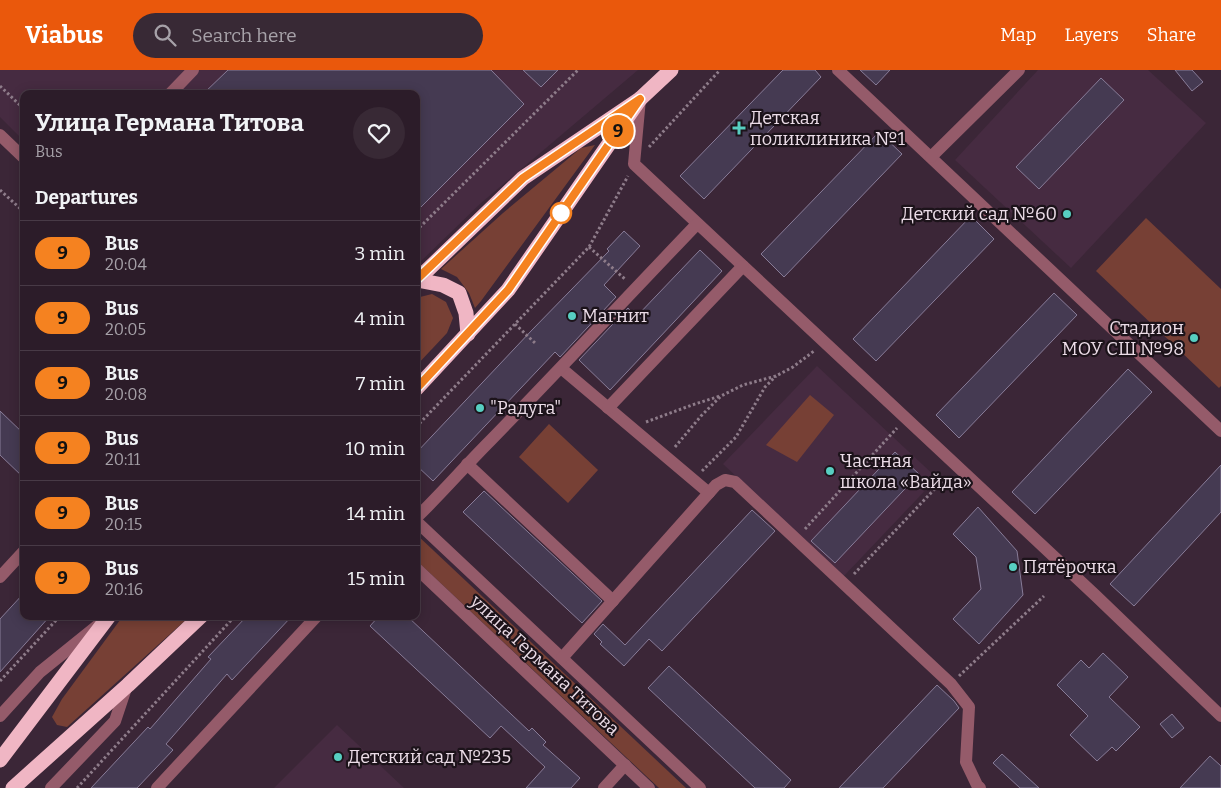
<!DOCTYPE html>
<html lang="en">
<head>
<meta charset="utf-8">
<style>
  :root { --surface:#2c1c29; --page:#382935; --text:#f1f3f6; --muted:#a6a1a8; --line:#483a46; --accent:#ea580c }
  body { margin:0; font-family:Bitter,serif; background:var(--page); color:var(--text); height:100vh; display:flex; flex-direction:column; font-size:19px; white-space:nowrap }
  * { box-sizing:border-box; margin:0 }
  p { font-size:16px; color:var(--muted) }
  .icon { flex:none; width:28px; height:28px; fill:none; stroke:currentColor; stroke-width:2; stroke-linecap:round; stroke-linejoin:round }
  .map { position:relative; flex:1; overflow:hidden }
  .panel { position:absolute; left:20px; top:20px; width:400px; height:530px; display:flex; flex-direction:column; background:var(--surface); border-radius:10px; box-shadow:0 2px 12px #0003,0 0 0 1px var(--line) }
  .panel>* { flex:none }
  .badge { padding:0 10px; border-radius:16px; font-size:18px; line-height:32px }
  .map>.badge { position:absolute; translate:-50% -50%; box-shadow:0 0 0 2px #fff }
  h2 { padding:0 15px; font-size:19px; line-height:45px }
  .round { display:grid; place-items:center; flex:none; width:52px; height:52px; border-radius:26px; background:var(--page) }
  .headline { display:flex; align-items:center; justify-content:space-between; height:85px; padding:0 15px }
  h1 { font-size:24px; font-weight:700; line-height:38px }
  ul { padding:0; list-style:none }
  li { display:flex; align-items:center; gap:15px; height:65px; padding:0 15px; border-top:1px solid var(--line) }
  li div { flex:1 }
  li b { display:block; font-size:19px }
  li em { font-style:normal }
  li .badge { min-width:55px; font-weight:700; text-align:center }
  header { display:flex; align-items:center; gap:30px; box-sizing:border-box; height:70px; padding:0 25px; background:var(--accent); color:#fff }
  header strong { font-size:24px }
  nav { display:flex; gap:28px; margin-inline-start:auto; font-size:18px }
  .search { width:350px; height:45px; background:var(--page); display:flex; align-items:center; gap:12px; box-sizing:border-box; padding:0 18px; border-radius:28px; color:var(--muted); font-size:19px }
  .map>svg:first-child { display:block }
  .built { fill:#462b41 }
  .green { fill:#774035 }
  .building { fill:#453a52; stroke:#887c98 }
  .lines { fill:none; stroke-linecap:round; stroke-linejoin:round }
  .path { stroke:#8e7c8a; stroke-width:3; stroke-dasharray:2.5 2.5; stroke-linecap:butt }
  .minor { stroke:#955b6a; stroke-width:12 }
  .highway { stroke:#f0b6c4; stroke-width:15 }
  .line-casing { stroke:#fff; stroke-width:11 }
  .line { stroke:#f58220; stroke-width:8 }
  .poi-dot { fill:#57cec1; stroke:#1c131a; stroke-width:2 }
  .stop-dot { fill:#fff; stroke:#f58220; stroke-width:2.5 }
  .labels { text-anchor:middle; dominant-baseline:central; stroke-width:4.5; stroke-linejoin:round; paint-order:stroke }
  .poi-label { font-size:18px; fill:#ebdce7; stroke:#1c131a; text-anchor:start }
  .street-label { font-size:18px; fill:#ebdce7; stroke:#1c131a }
</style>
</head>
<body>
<header>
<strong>Viabus</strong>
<div class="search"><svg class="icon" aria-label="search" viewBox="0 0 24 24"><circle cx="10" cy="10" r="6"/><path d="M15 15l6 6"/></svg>Search here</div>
<nav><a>Map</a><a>Layers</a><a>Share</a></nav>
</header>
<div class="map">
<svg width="1221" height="718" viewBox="0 0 1221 718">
  <rect width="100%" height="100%" fill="#3b2637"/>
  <g class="built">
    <polygon points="0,0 638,0 481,133 416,196 416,24 24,24 24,71 0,47"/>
    <polygon points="1038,0 1148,0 1206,53 1071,198 955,90"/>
    <polygon points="817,296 937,408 843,507 723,394"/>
    <polygon points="337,655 404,718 274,718"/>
  </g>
  <g class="green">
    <polygon points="595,75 481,231 475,238 469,223 457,207 441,199 503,143 581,78"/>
    <polygon points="1146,148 1221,219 1221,316 1219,318 1096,201"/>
    <polygon points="432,224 446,232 453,248 447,263 416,296 416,228"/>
    <polygon points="810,325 834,345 797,392 766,375"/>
    <polygon points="549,354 598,400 568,433 519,387"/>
    <polygon points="416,464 686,718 659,718 416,490"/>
    <polygon points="123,546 189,547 67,657 57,655 52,647 62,629"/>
  </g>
  <g class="building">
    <polygon points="228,0 491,0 524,34 416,142 416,24 203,24"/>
    <polygon points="523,0 558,0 541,17"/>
    <polygon points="783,0 815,0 821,7 704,129 680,106"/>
    <polygon points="860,0 890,0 876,15"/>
    <polygon points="1175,0 1192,0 1203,12 1192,21"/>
    <polygon points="1101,8 1124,30 1039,119 1016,97"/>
    <polygon points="879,62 902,84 784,207 761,184"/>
    <polygon points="971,146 994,169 876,291 853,269"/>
    <polygon points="624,161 640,176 604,215 616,227 560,287 555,282 433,411 416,395 416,383 532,260 609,181 607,179"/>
    <polygon points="700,180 722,201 610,320 579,290 628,238 636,247"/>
    <polygon points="1054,223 1077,245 959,368 936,345"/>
    <polygon points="1128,299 1152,322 1035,444 1012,422"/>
    <polygon points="0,341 24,364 24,408 0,385"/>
    <polygon points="895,382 919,404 835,493 811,471"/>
    <polygon points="1221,395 1221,442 1134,536 1110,514"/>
    <polygon points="484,421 602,531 582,553 463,442"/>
    <polygon points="978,437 1017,481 1023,525 979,574 953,549 981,519 976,487 953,464"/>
    <polygon points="752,440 775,461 662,581 649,569 624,596 600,574 602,572 594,564 603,554 625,575"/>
    <polygon points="24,523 24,546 50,546 0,602 0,549"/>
    <polygon points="247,546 292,546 232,610 227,604 166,674 173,680 137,718 91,718 148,657 150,659 211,589 208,587"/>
    <polygon points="379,546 407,546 529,661 532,658 546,672 543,675 580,708 571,718 526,718 545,697 501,656 490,668 370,556"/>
    <polygon points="1103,583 1128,607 1109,627 1140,657 1116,681 1112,677 1097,691 1070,665 1088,646 1057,615 1081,590 1089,598"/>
    <polygon points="669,596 791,710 784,718 755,718 648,618"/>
    <polygon points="937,615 954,631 959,638 883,718 839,718"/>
    <polygon points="1172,644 1184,658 1172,668 1160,654"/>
    <polygon points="1002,684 1039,718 1020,718 993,693"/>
    <polygon points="1210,686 1221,696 1221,718 1180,718"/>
  </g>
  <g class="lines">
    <g class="path">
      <polyline points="0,16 24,39"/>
      <polyline points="649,77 720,0"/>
      <polyline points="0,120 24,142"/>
      <polyline points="416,161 578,0"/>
      <polyline points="589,177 626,210"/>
      <polyline points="515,254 535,273"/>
      <polyline points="646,352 692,335 720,326"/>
      <polyline points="416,357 589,177 628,106"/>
      <polyline points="675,377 701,346 721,326 743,315 776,306 793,297 814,281"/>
      <polyline points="702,401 736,367 765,317 776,306"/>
      <polyline points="805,459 897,358"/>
      <polyline points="854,504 947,406"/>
      <polyline points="959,606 1044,526"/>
      <polyline points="0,611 60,546"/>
      <polyline points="77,718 235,546"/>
    </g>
    <g class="minor">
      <polyline points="838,0 1221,361"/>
      <polyline points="170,24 193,0"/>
      <polyline points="640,29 634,94 1095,525 1221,646"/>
      <polyline points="0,65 24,88"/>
      <polyline points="931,87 1019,0"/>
      <polyline points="561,298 709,423"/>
      <polyline points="608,338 743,196"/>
      <polyline points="467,394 613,531"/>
      <path d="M416,448C442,423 465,396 490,371C560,299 628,226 697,154"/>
      <polyline points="416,451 700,718"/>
      <polyline points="416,498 649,718"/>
      <polyline points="0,507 24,481"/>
      <polyline points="562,588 716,415 725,410 735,412 951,614 969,637 966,692 977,715 980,718"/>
      <polyline points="0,646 40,602 97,556"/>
      <polyline points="51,718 115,651 127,615"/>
      <polyline points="157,718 317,546"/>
      <polyline points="604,718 625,695"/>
    </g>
    <g class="highway">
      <polyline points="417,210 443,215 459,223 466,243 468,264"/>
      <polyline points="416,211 523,108 640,29 671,0"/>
      <polyline points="416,319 508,220 640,29"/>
      <polyline points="0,690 109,546"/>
      <polyline points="13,718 128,615 201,546"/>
    </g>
  </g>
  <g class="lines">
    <defs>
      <polyline id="line" points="416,210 523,108 640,29 508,220 416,319"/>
    </defs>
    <use href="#line" class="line-casing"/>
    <use href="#line" class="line"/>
  </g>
  <g class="poi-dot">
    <path d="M736.5 50.5h5v5h5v5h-5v5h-5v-5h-5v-5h5z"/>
    <circle cx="1067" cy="144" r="5"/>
    <circle cx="572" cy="246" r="5"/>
    <circle cx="1194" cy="268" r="5"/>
    <circle cx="480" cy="338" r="5"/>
    <circle cx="830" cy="401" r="5"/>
    <circle cx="1013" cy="497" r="5"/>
    <circle cx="338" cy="687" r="5"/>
  </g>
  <circle class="stop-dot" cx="561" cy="143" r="10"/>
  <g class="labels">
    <g class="poi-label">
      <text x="750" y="48">Детская<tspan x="750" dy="21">поликлиника №1</tspan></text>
      <text x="1057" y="144" text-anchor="end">Детский сад №60</text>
      <text x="582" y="246">Магнит</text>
      <text x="1184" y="258" text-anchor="end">Стадион<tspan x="1184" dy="21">МОУ СШ №98</tspan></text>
      <text x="490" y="338">"Радуга"</text>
      <text x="840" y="391">Частная<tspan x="840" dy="21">школа «Вайда»</tspan></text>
      <text x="1023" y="497">Пятёрочка</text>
      <text x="348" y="687">Детский сад №235</text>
    </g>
    <g class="street-label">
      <text transform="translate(545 595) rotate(43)">улица Германа Титова</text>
    </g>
  </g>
</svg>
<b class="badge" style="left:618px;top:61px;background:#f58220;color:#111">9</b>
<section class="panel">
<div class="headline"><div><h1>Улица Германа Титова</h1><p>Bus</p></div><a class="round"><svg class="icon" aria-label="heart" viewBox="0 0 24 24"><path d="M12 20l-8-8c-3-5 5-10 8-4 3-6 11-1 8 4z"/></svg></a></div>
<h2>Departures</h2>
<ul>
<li><span class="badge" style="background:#f58220;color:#111">9</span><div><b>Bus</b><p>20:04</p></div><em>3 min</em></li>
<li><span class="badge" style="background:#f58220;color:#111">9</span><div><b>Bus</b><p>20:05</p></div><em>4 min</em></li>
<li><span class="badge" style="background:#f58220;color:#111">9</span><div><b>Bus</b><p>20:08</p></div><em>7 min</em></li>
<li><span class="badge" style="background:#f58220;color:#111">9</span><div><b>Bus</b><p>20:11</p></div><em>10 min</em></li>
<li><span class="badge" style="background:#f58220;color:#111">9</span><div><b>Bus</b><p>20:15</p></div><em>14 min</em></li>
<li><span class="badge" style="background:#f58220;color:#111">9</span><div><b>Bus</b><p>20:16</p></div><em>15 min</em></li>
</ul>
</section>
</div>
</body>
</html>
